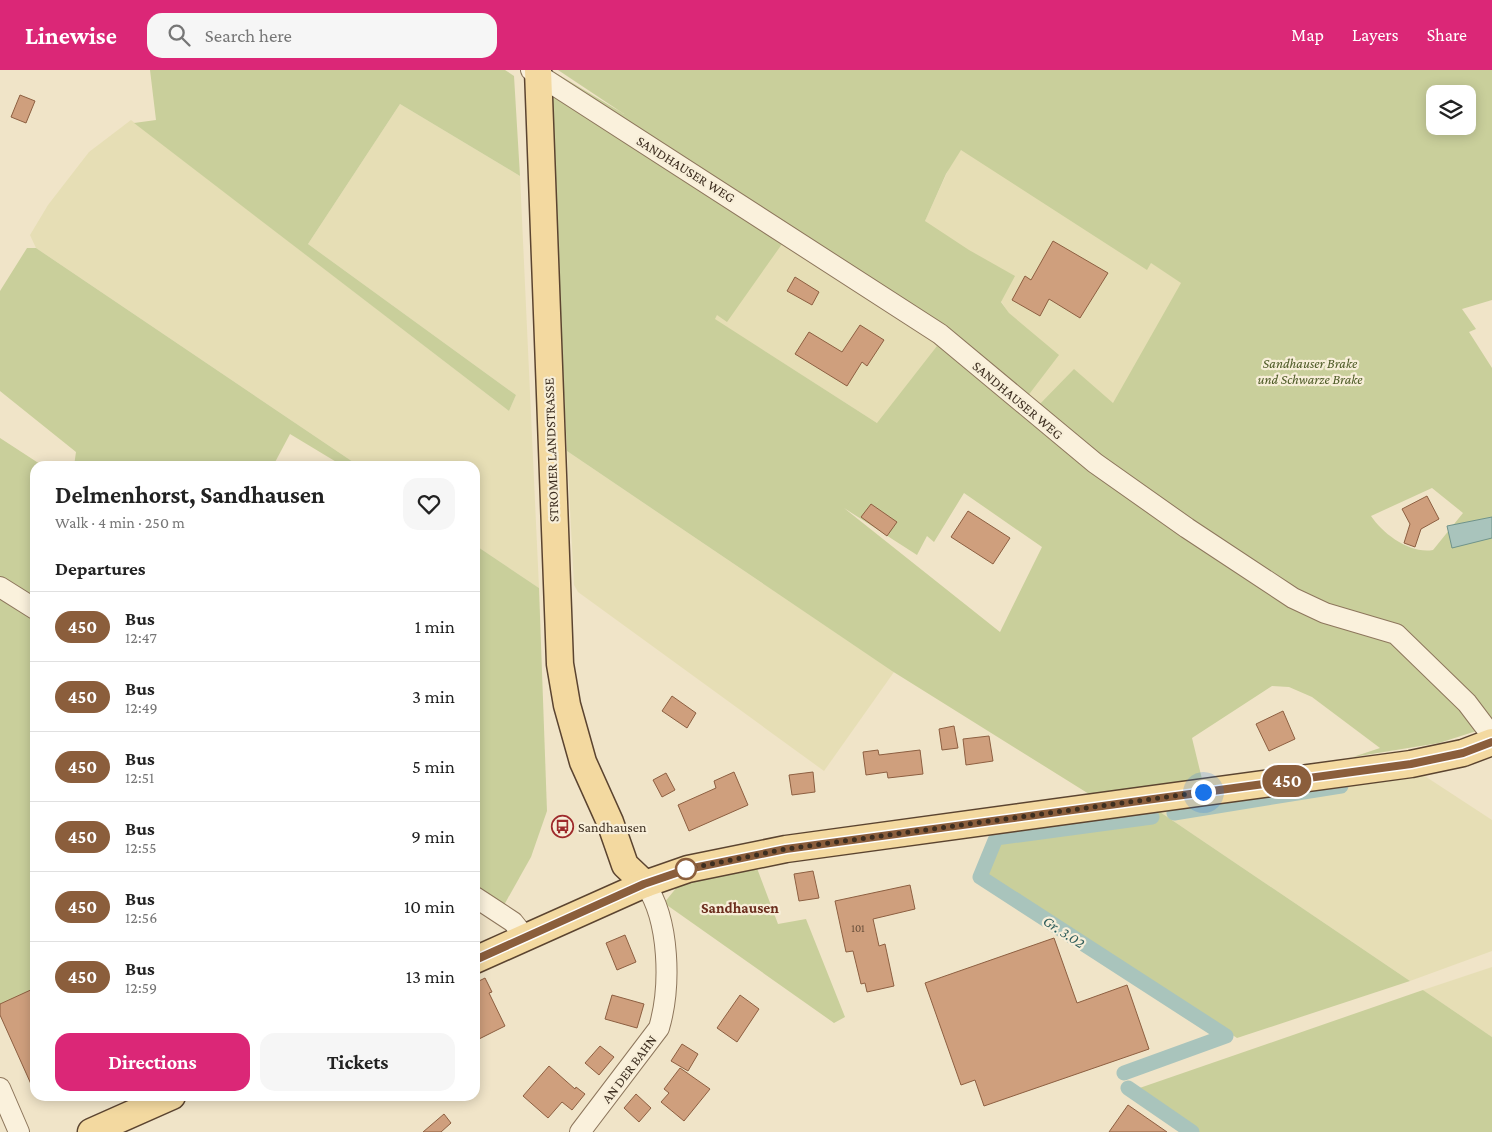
<!DOCTYPE html>
<html lang="en">
<head>
<meta charset="utf-8">
<style>
  :root { --surface:#fff; --page:#f6f6f6; --text:#222; --muted:#767676; --line:#e0e0e0; --accent:#db2777 }
  body { margin:0; font-family:"Crimson Pro",serif; background:var(--page); color:var(--text); height:100vh; display:flex; flex-direction:column; font-size:19px; white-space:nowrap }
  * { box-sizing:border-box; margin:0 }
  p { font-size:16px; color:var(--muted) }
  .icon { flex:none; width:28px; height:28px; fill:none; stroke:currentColor; stroke-width:2; stroke-linecap:round; stroke-linejoin:round }
  .map { position:relative; flex:1; overflow:hidden }
  .sheet { position:absolute; left:30px; top:391px; width:450px; height:640px; display:flex; flex-direction:column; background:var(--surface); border-radius:15px; box-shadow:0 2px 12px #0003 }
  .sheet>* { flex:none }
  .badge { padding:0 10px; border-radius:16px; font-size:18px; line-height:32px }
  .tools { position:absolute; left:1426px; top:15px; display:grid; gap:10px }
  .tools a { display:grid; place-items:center; width:50px; height:50px; border-radius:10px; background:var(--surface); box-shadow:0 2px 12px #0003; font-size:25px }
  .you { position:absolute; width:25px; height:25px; margin:-12px; border:4px solid #fff; border-radius:50%; background:#1a73e8; box-shadow:0 0 0 8px #1a73e833 }
  .map>.badge { position:absolute; translate:-50% -50%; box-shadow:0 0 0 2px #fff }
  h2 { padding:0 25px; font-size:19px; line-height:45px }
  .round { display:grid; place-items:center; flex:none; width:52px; height:52px; border-radius:15px; background:var(--page) }
  .summary { display:flex; align-items:center; justify-content:space-between; height:85px; padding:0 25px }
  h1 { font-size:24px; font-weight:700; line-height:38px }
  .button { display:flex; gap:10px; margin-top:auto; padding:10px 25px }
  .button a { flex:1; height:58px; border-radius:15px; background:var(--accent); color:#fff; font-size:20px; font-weight:700; line-height:58px; text-align:center }
  .button a+a { background:var(--page); color:var(--text) }
  ul { padding:0; list-style:none }
  li { display:flex; align-items:center; gap:15px; height:70px; padding:0 25px; border-top:1px solid var(--line) }
  li div { flex:1 }
  li b { display:block; font-size:19px }
  li em { font-style:normal }
  li .badge { min-width:55px; font-weight:700; text-align:center }
  header { display:flex; align-items:center; gap:30px; box-sizing:border-box; height:70px; padding:0 25px; background:var(--accent); color:#fff }
  header strong { font-size:24px }
  nav { display:flex; gap:28px; margin-inline-start:auto; font-size:18px }
  .search { width:350px; height:45px; background:var(--page); display:flex; align-items:center; gap:12px; box-sizing:border-box; padding:0 18px; border-radius:15px; color:var(--muted); font-size:19px }
  .map>svg:first-child { display:block }
  .farmland { fill:#e6deb5 }
  .green { fill:#c9cf9b; fill-rule:evenodd }
  .water { fill:#a9c4bc; stroke:#6f938a }
  .lines { fill:none; stroke-linecap:round; stroke-linejoin:round }
  .canal { stroke:#a9c4bc; stroke-width:15 }
  .building { fill:#cf9f7d; stroke:#8d5f41 }
  .minor-casing { stroke:#8d765c; stroke-width:22 }
  .major-casing { stroke:#5b4430; stroke-width:29 }
  .minor { stroke:#faf1dc; stroke-width:20 }
  .major { stroke:#f3d9a0; stroke-width:26 }
  .line-casing { stroke:#fff; stroke-width:11 }
  .line { stroke:#8b5e3c; stroke-width:8 }
  .walk { stroke:#3d2e20; stroke-width:5; stroke-dasharray:0 9 }
  .stop-dot { fill:#fff; stroke:#8b5e3c; stroke-width:2.5 }
  .labels { text-anchor:middle; dominant-baseline:central; stroke-width:4.5; stroke-linejoin:round; paint-order:stroke }
  .number-label { font-size:11px; fill:#624a37 }
  .street-label { font-size:14px; fill:#3d2e20; stroke:#f7eed8 }
  .park-label { font-size:14px; font-style:italic; fill:#4d5a26; stroke:#f7eed8 }
  .poi-label { font-size:14px; fill:#3d2e20; stroke:#f7eed8; text-anchor:start }
  .neighbourhood-label { font-size:15px; font-weight:bold; fill:#6b2e1e; stroke:#f7eed8 }
  .water-label { font-size:15px; font-style:italic; fill:#2f5d5a; stroke:#f7eed8 }
</style>
</head>
<body>
<header>
<strong>Linewise</strong>
<div class="search"><svg class="icon" aria-label="search" viewBox="0 0 24 24"><circle cx="10" cy="10" r="6"/><path d="M15 15l6 6"/></svg>Search here</div>
<nav><a>Map</a><a>Layers</a><a>Share</a></nav>
</header>
<div class="map">
<svg width="1492" height="1062" viewBox="0 0 1492 1062">
  <rect width="100%" height="100%" fill="#f0e4c8"/>
  <g class="farmland">
    <polygon points="400,34 520,106 539,518 475,475 475,396 359,396 36,178 30,165 48,135 89,82 131,50 509,341 516,325 308,174"/>
    <polygon points="962,70 1189,217 1115,336 1038,339 1026,328 1026,270 1001,231 923,155"/>
    <polygon points="773,161 934,272 1022,353 888,360 714,249 721,234"/>
    <polygon points="567,381 894,602 824,701 578,522 574,515"/>
    <polygon points="1414,699 1492,750 1492,881 1410,911 1160,742"/>
    <polygon points="1492,897 1492,967 1423,920"/>
  </g>
  <g class="green">
    <polygon points="150,0 505,0 514,6 520,106 400,34 308,174 516,325 509,341 134,53 156,50"/>
    <path d="M551,0L624,44L558,0H1492V230L1462,239L1476,259L1469,262L1492,298V656L1439,673L1353,687L1380,678L1312,627L1289,617L1272,616L1192,668L1202,709L1089,724L892,601L567,381L555,146ZM1435,24H1468V56H1435ZM961,80L1147,200L1151,193L1181,213L1113,333L1074,299L1037,337L1027,327L1059,285L1009,243L1001,232L1015,206L969,180L925,151L946,104ZM782,174L924,263L937,276L877,353L715,249L717,245L727,252ZM1432,418L1463,443L1433,480C1410,484 1383,464 1371,446ZM964,423L1042,477L1000,562L844,438L917,485L927,466L934,472Z"/>
    <polygon points="27,178 36,178 359,396 343,396 290,364 273,396 74,396 76,382 0,321 0,221"/>
    <polygon points="0,368 43,396 35,396 35,533 0,508"/>
    <polygon points="475,475 539,518 547,741 531,787 504,835 475,815"/>
    <polygon points="0,528 35,550 35,921 0,938"/>
    <polygon points="1160,742 1410,911 1237,968 986,807 1002,764"/>
    <polygon points="755,793 778,854 806,849 845,947 834,953 664,833 677,817 696,807"/>
    <polygon points="1423,920 1492,967 1492,1062 1184,1062 1128,1022"/>
  </g>
  <polygon class="water" points="1492,447 1492,468 1452,478 1447,456"/>
  <g class="lines">
    <g class="canal">
      <polyline points="1174,743 1341,716"/>
      <polyline points="1124,1003 1226,966 980,807 996,768 1152,747"/>
      <polyline points="1128,1018 1192,1062"/>
    </g>
  </g>
  <g class="building">
    <polygon points="20,25 35,31 26,53 11,47"/>
    <polygon points="1053,171 1108,203 1080,248 1049,229 1040,246 1012,230 1025,206 1031,210"/>
    <polygon points="795,207 819,222 812,235 787,221"/>
    <polygon points="860,255 884,270 867,296 862,292 847,316 795,284 809,262 842,282"/>
    <polygon points="1427,426 1439,449 1421,459 1415,477 1404,473 1410,454 1402,439"/>
    <polygon points="871,434 897,452 887,466 861,447"/>
    <polygon points="968,441 1010,468 993,494 951,467"/>
    <polygon points="672,626 696,643 687,658 662,641"/>
    <polygon points="1283,641 1295,669 1269,681 1256,654"/>
    <polygon points="954,656 958,678 942,680 939,659"/>
    <polygon points="989,666 993,691 966,695 963,669"/>
    <polygon points="878,680 879,685 920,680 923,704 888,708 887,702 866,705 863,682"/>
    <polygon points="734,702 748,735 689,761 678,735 716,718 714,711"/>
    <polygon points="813,702 815,722 792,725 789,705"/>
    <polygon points="666,703 675,720 662,727 653,710"/>
    <polygon points="813,801 819,828 799,831 794,804"/>
    <polygon points="910,815 915,839 873,849 879,876 885,874 894,916 867,922 865,913 861,914 853,881 846,882 835,831"/>
    <polygon points="625,865 636,892 617,900 606,873"/>
    <polygon points="1054,868 1077,933 1127,915 1149,979 984,1036 975,1010 961,1015 925,913"/>
    <polygon points="485,908 492,922 489,923 505,956 475,971 475,913"/>
    <polygon points="35,918 35,1023 0,945 0,934"/>
    <polygon points="612,925 644,934 637,958 605,949"/>
    <polygon points="740,925 759,939 737,972 717,958"/>
    <polygon points="682,974 698,984 688,1001 671,991"/>
    <polygon points="600,976 614,987 599,1005 585,993"/>
    <polygon points="549,996 575,1019 576,1017 585,1024 572,1040 562,1032 548,1048 523,1026"/>
    <polygon points="680,998 710,1019 684,1051 661,1032 669,1023 664,1019"/>
    <polygon points="636,1024 651,1038 639,1052 624,1038"/>
    <polygon points="1128,1035 1167,1062 1109,1062"/>
    <polygon points="444,1044 451,1053 441,1062 423,1062"/>
  </g>
  <g class="lines">
    <defs>
      <g id="minor">
        <polyline points="531,0 940,264 1095,393 1187,458 1293,528 1325,543 1396,564 1467,633 1492,666"/>
        <polyline points="0,517 35,539"/>
        <polyline points="475,827 513,852 525,867"/>
        <polyline points="0,1018 19,1062"/>
        <path d="M580,1062L659,958C671,917 670,850 645,814"/>
      </g>
      <g id="major">
        <polyline points="538,0 560,594 567,635 583,692 610,752 625,795 645,814"/>
        <polyline points="475,890 645,814 688,799 786,779 1411,694 1463,683 1492,672"/>
        <polyline points="91,1062 172,1026"/>
      </g>
    </defs>
    <use href="#minor" class="minor-casing"/>
    <use href="#major" class="major-casing"/>
    <use href="#minor" class="minor"/>
    <use href="#major" class="major"/>
  </g>
  <g class="lines">
    <defs>
      <polyline id="line" points="475,890 644,814 688,799 786,779 1411,694 1463,683 1492,672"/>
    </defs>
    <use href="#line" class="line-casing"/>
    <use href="#line" class="line"/>
    <polyline class="walk" points="686,799 786,779 1203,722"/>
  </g>
  <defs>
    <symbol id="bus-ring" viewBox="-11 -11 22 22"><circle r="9.5" fill="#f7eed8" stroke="#9e2a2b" stroke-width="1.5"/><path d="M-5-6H5V4H4V6H2V4H-2V6H-4V4H-5ZM-3.5-4V0h7V-4ZM-3.5 1.2v1.5H-2V1.2ZM2 1.2v1.5H3.5V1.2Z" fill="#9e2a2b"/></symbol>
  </defs>
  <g fill-rule="evenodd">
    <use href="#bus-ring" x="550" y="744" width="25" height="25"/>
  </g>
  <circle class="stop-dot" cx="686" cy="799" r="10"/>
  <g class="labels">
    <g class="number-label">
      <text x="858" y="858">101</text>
    </g>
    <g class="street-label">
      <text transform="translate(686 99) rotate(32)">SANDHAUSER WEG</text>
      <text transform="translate(1018 330) rotate(40)">SANDHAUSER WEG</text>
      <text transform="translate(551 380) rotate(-92)">STROMER LANDSTRASSE</text>
      <text transform="translate(629 999) rotate(-53)">AN DER BAHN</text>
    </g>
    <g class="park-label">
      <text x="1310" y="293">Sandhauser Brake<tspan x="1310" dy="16">und Schwarze Brake</tspan></text>
    </g>
    <g class="poi-label">
      <text x="578" y="757">Sandhausen</text>
    </g>
    <g class="neighbourhood-label">
      <text x="740" y="838">Sandhausen</text>
    </g>
    <g class="water-label">
      <text transform="translate(1064 862) rotate(33)">Gr. 3.02</text>
    </g>
  </g>
</svg>
<div class="tools">
<a><svg class="icon" aria-label="layers" viewBox="0 0 24 24"><path d="M12 4l9 5-9 5-9-5zM3 14l9 5 9-5"/></svg></a>
</div>
<div class="you" style="left:1203px;top:722px"></div>
<b class="badge" style="left:1287px;top:711px;background:#8b5e3c;color:#fff">450</b>
<section class="sheet">
<div class="summary"><div><h1>Delmenhorst, Sandhausen</h1><p>Walk · 4 min · 250 m</p></div><a class="round"><svg class="icon" aria-label="heart" viewBox="0 0 24 24"><path d="M12 20l-8-8c-3-5 5-10 8-4 3-6 11-1 8 4z"/></svg></a></div>
<h2>Departures</h2>
<ul>
<li><span class="badge" style="background:#8b5e3c;color:#fff">450</span><div><b>Bus</b><p>12:47</p></div><em>1 min</em></li>
<li><span class="badge" style="background:#8b5e3c;color:#fff">450</span><div><b>Bus</b><p>12:49</p></div><em>3 min</em></li>
<li><span class="badge" style="background:#8b5e3c;color:#fff">450</span><div><b>Bus</b><p>12:51</p></div><em>5 min</em></li>
<li><span class="badge" style="background:#8b5e3c;color:#fff">450</span><div><b>Bus</b><p>12:55</p></div><em>9 min</em></li>
<li><span class="badge" style="background:#8b5e3c;color:#fff">450</span><div><b>Bus</b><p>12:56</p></div><em>10 min</em></li>
<li><span class="badge" style="background:#8b5e3c;color:#fff">450</span><div><b>Bus</b><p>12:59</p></div><em>13 min</em></li>
</ul>
<div class="button"><a>Directions</a><a>Tickets</a></div>
</section>
</div>
</body>
</html>
